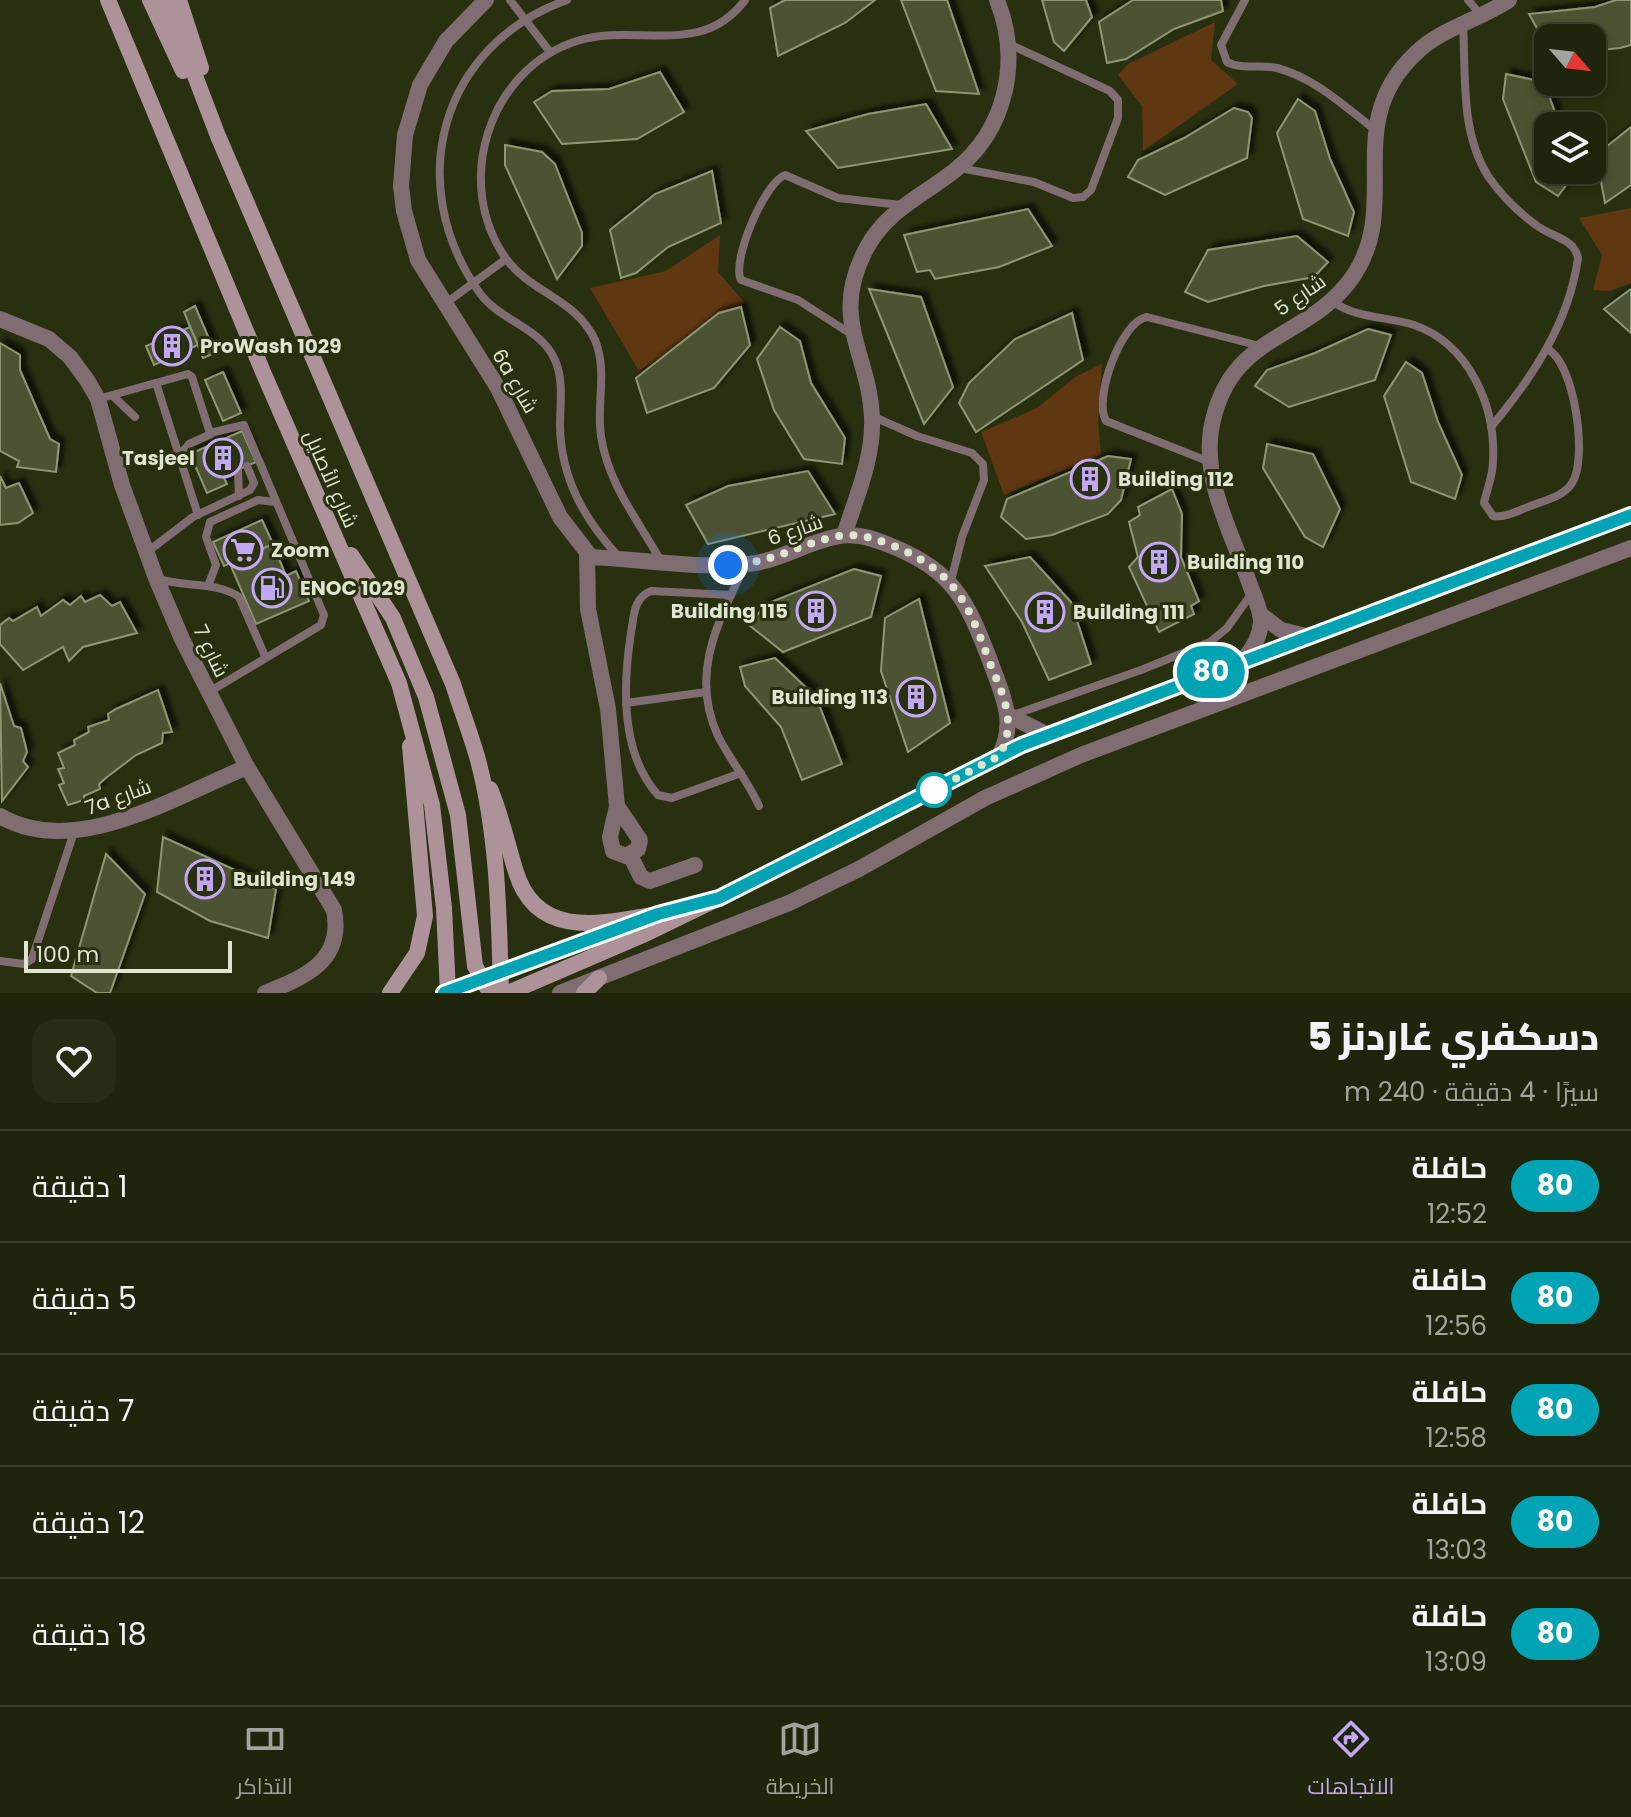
<!DOCTYPE html>
<html lang="ar">
<head>
<meta charset="utf-8">
<style>
  :root { --surface:#1f240c; --page:#272c15; --text:#f1f3f6; --muted:#a1a49d; --line:#3c412d; --accent:#c2a8f3 }
  body { margin:0; font-family:Poppins,Cairo,sans-serif; background:var(--page); color:var(--text); direction:rtl; height:100vh; display:flex; flex-direction:column; font-size:30px; white-space:nowrap }
  * { box-sizing:border-box; margin:0 }
  p { font-size:26px; color:var(--muted) }
  .icon { flex:none; width:44px; height:44px; fill:none; stroke:currentColor; stroke-width:2; stroke-linecap:round; stroke-linejoin:round }
  .map { position:relative; height:993px; overflow:hidden; direction:ltr }
  .drawer { display:flex; flex-direction:column; background:var(--surface); flex:1 }
  .drawer>* { flex:none }
  .badge { padding:0 16px; border-radius:26px; font-size:28px; line-height:52px }
  .needle { width:52px; rotate:118deg }
  .controls { position:absolute; left:1534px; top:24px; display:grid; gap:16px }
  .controls a { display:grid; place-items:center; width:72px; height:72px; border-radius:16px; background:var(--surface); box-shadow:0 4px 12px #0003,0 0 0 2px var(--line); font-size:40px }
  .scale { position:absolute; left:24px; bottom:20px; width:208px; box-sizing:border-box; padding-left:8px; border:4px solid #e0e5d2; border-top:0; font-size:22px; line-height:28px; white-space:nowrap; color:#e0e5d2; -webkit-text-stroke:6px #293010; paint-order:stroke }
  .you { position:absolute; width:40px; height:40px; margin:-20px; border:6px solid #fff; border-radius:50%; background:#1a73e8; box-shadow:0 0 0 12px #1a73e833 }
  .map>.badge { position:absolute; translate:-50% -50%; box-shadow:0 0 0 4px #fff }
  .round { display:grid; place-items:center; flex:none; width:84px; height:84px; border-radius:24px; background:var(--page) }
  .head { display:flex; align-items:center; justify-content:space-between; height:136px; padding:0 32px }
  h1 { font-size:38px; font-weight:800; line-height:60px }
  ul { padding:0; list-style:none }
  li { display:flex; align-items:center; gap:24px; height:112px; padding:0 32px; border-top:2px solid var(--line) }
  li div { flex:1 }
  li b { display:block; font-size:30px }
  li em { font-style:normal }
  li .badge { min-width:88px; font-weight:700; text-align:center }
  .tabs { display:flex; justify-content:space-around; align-items:center; height:112px; border-top:2px solid var(--line); background:var(--surface); font-size:22px; color:var(--muted) }
  .tabs a { display:grid; justify-items:center; gap:4px }
  .tabs .current { color:var(--accent) }
  .map>svg:first-child { display:block }
  .green { fill:#5f3711 }
  .building { fill:#4b5332; stroke:#8e9773; stroke-width:2; filter:url(#shadow) }
  .lines { fill:none; stroke-linecap:round; stroke-linejoin:round }
  .service { stroke:#7f6d72; stroke-width:8 }
  .minor { stroke:#7f6d72; stroke-width:16 }
  .tertiary { stroke:#7f6d72; stroke-width:16 }
  .secondary { stroke:#ae9299; stroke-width:16 }
  .line-casing { stroke:#fff; stroke-width:18 }
  .line { stroke:#00a3b4; stroke-width:12 }
  .walk { stroke:#e0e5d2; stroke-width:8; stroke-dasharray:0 14.4 }
  .stop-dot { fill:#fff; stroke:#00a3b4; stroke-width:4 }
  .labels { text-anchor:middle; dominant-baseline:central; stroke-width:6; stroke-linejoin:round; paint-order:stroke }
  .street-label { font-size:20px; fill:#e0e5d2; stroke:#293010 }
  .poi-label { font-size:20px; font-weight:bold; fill:#e0e5d2; stroke:#293010; text-anchor:start }
</style>
</head>
<body>
<div class="map">
<svg width="1631" height="993" viewBox="0 0 1631 993">
  <defs>
    <filter id="shadow"><feDropShadow dx="5.5" dy="-5.5" stdDeviation="2" flood-color="#0009"/></filter>
  </defs>
  <rect width="100%" height="100%" fill="#293010"/>
  <g class="green">
    <polygon points="1215,22 1211,60 1238,84 1143,151 1142,106 1118,75 1128,64"/>
    <polygon points="1631,208 1631,283 1610,291 1593,290 1602,255 1579,218"/>
    <polygon points="720,235 718,272 745,303 639,371 590,288 666,271"/>
    <polygon points="1102,364 1098,421 1101,455 1004,495 981,432 1037,408 1075,377"/>
  </g>
  <g class="building">
    <polygon points="785,0 875,0 845,23 778,56 770,8"/>
    <polygon points="901,0 947,0 979,94 936,91"/>
    <polygon points="1042,0 1086,0 1092,17 1064,51 1054,42"/>
    <polygon points="1133,0 1221,0 1223,11 1174,29 1126,59 1107,63 1099,22"/>
    <polygon points="1616,0 1631,0 1631,45 1620,48 1592,51 1592,38 1548,38 1548,48 1529,14 1595,7"/>
    <polygon points="660,72 684,112 637,139 562,144 534,102 552,91 609,89"/>
    <polygon points="1506,74 1544,82 1560,126 1548,126 1548,170 1576,172 1558,196 1536,182 1503,99"/>
    <polygon points="1298,99 1315,111 1330,159 1354,212 1348,236 1303,219 1277,133"/>
    <polygon points="926,104 952,149 838,168 806,131 868,114"/>
    <polygon points="1234,108 1248,112 1252,118 1247,158 1165,195 1128,177 1138,160 1184,138"/>
    <polygon points="1631,127 1631,185 1605,203 1596,155"/>
    <polygon points="505,145 542,152 555,164 582,233 582,246 557,279 505,165"/>
    <polygon points="712,171 721,223 668,247 636,273 621,278 610,230 655,194"/>
    <polygon points="1028,209 1052,246 999,267 935,279 930,270 917,272 904,235"/>
    <polygon points="1297,236 1328,262 1314,277 1264,286 1208,302 1185,292 1208,250"/>
    <polygon points="869,289 921,297 953,387 924,424"/>
    <polygon points="1631,289 1631,333 1604,309"/>
    <polygon points="195,306 215,353 203,358 184,312"/>
    <polygon points="741,307 750,345 714,388 647,413 636,378 719,313"/>
    <polygon points="1072,313 1083,360 976,432 959,403 969,383 1015,339"/>
    <polygon points="190,327 198,345 154,365 146,346"/>
    <polygon points="780,327 800,341 811,383 845,438 842,464 804,459 774,410 757,359"/>
    <polygon points="1368,329 1391,335 1375,380 1289,407 1255,386 1267,370 1315,353"/>
    <polygon points="0,343 20,355 20,370 50,439 59,444 56,472 17,467 19,461 0,451"/>
    <polygon points="1406,362 1422,373 1438,422 1462,475 1455,499 1411,482 1384,396"/>
    <polygon points="223,372 241,413 223,421 205,380"/>
    <polygon points="242,431 256,462 223,476 227,484 207,493 190,454"/>
    <polygon points="1267,444 1313,454 1340,509 1323,547 1305,537 1263,468"/>
    <polygon points="1108,456 1131,459 1121,500 1108,514 1052,535 1026,539 1001,517 1007,499"/>
    <polygon points="808,471 835,514 708,544 686,505 728,486"/>
    <polygon points="0,476 6,488 19,483 33,513 18,523 0,525"/>
    <polygon points="1172,489 1182,514 1181,557 1199,601 1191,606 1194,614 1159,632 1129,567 1138,557 1129,522 1140,515 1138,507"/>
    <polygon points="262,520 273,544 224,566 213,542"/>
    <polygon points="273,544 286,576 296,571 309,601 256,624 230,564"/>
    <polygon points="1030,557 1071,602 1091,664 1049,680 1022,622 985,566"/>
    <polygon points="854,569 881,576 871,617 783,652 749,625 766,604"/>
    <polygon points="100,595 112,606 120,602 137,633 83,647 69,661 63,647 23,670 0,644 0,625 9,618 13,621 37,607 41,616 63,600 70,605 81,596 85,602"/>
    <polygon points="919,599 950,723 908,752 881,671 885,618"/>
    <polygon points="775,658 816,697 842,764 802,780 781,727 745,686 740,667"/>
    <polygon points="0,683 14,726 21,728 27,752 23,761 28,767 2,801"/>
    <polygon points="158,690 172,732 163,733 162,743 136,755 107,777 99,784 100,789 84,796 84,800 68,805 59,785 64,783 58,769 64,768 58,753 75,745 74,740 89,732 88,727 109,720 108,714 116,709"/>
    <polygon points="163,837 276,889 268,938 210,921 157,892"/>
    <polygon points="106,854 145,894 110,993 97,993 71,976"/>
  </g>
  <g class="lines">
    <g class="service">
      <polyline points="510,0 550,52"/>
      <path d="M567,0C440,45 403,184 479,292C499,321 541,327 555,360C564,380 560,405 560,426C561,478 584,519 618,556"/>
      <path d="M1245,0L1221,45L1227,62C1241,70 1261,64 1277,68C1315,78 1344,106 1374,129"/>
      <polyline points="1468,0 1480,14"/>
      <path d="M1463,24C1466,75 1460,132 1488,176C1501,195 1518,212 1536,225C1551,237 1574,238 1578,258C1569,323 1532,378 1491,427"/>
      <polyline points="960,168 1034,182 1073,198 1083,197 1091,190 1118,118 1118,100 1110,91 1009,44"/>
      <path d="M1332,301C1356,319 1386,316 1414,325C1469,344 1496,406 1493,461C1493,476 1487,489 1484,503L1493,516C1505,518 1517,511 1528,507C1542,501 1564,497 1572,483C1588,460 1575,362 1547,349"/>
      <polyline points="446,303 506,259"/>
      <path d="M851,334L798,300L741,280C731,261 765,182 785,175L838,198L901,205"/>
      <polyline points="156,383 198,515"/>
      <polyline points="114,397 135,417"/>
      <polyline points="98,399 188,374 192,377 210,433 244,425 324,615 321,625 209,692"/>
      <polyline points="872,416 917,436 972,453 983,464 984,480 962,537 951,581"/>
      <polyline points="179,456 189,444 211,434"/>
      <path d="M1210,462L1106,421C1093,399 1121,321 1147,317L1260,346"/>
      <polyline points="238,470 239,496"/>
      <polyline points="147,552 193,517 250,490 254,483 247,466"/>
      <path d="M661,561C638,520 608,484 601,436C596,404 608,372 595,340C577,300 532,293 507,260C452,185 488,69 577,41C636,22 701,59 745,0"/>
      <path d="M745,565C719,621 689,673 718,736C730,760 748,781 759,806"/>
      <path d="M156,578C183,588 216,581 239,597L265,656"/>
      <polyline points="208,586 216,565 206,537 210,522 258,500 275,502"/>
      <path d="M731,595L651,591C633,598 634,617 631,633C623,684 620,753 658,795L672,798L741,773"/>
      <polyline points="626,703 706,692"/>
      <polyline points="1010,716 1141,670 1210,642 1227,628 1252,593"/>
      <polyline points="0,961 24,964 32,959 74,832"/>
    </g>
    <g class="minor">
      <polyline points="486,0 446,41 420,85 405,135 401,186 404,211 418,260 498,388 560,517 587,552 588,609 608,709 617,806"/>
      <path d="M0,319L49,339L70,357L87,380L98,399L122,485L156,578L182,639L247,767L334,910C344,961 305,977 265,993"/>
      <path d="M844,535C856,498 874,457 872,417C869,353 830,320 865,251C885,211 921,197 954,171C1007,130 1021,60 997,0"/>
      <path d="M589,557C641,559 696,569 748,564C779,561 805,543 835,537C857,532 875,539 894,547C953,571 967,601 989,658C1001,692 1018,721 999,756"/>
      <polyline points="1260,614 1281,630 1306,636"/>
      <path d="M1243,660C1253,649 1260,637 1261,622C1261,609 1253,594 1249,582C1232,534 1203,482 1211,430C1228,330 1309,342 1354,275C1402,202 1341,124 1415,54C1441,28 1479,20 1509,0"/>
      <polyline points="1010,716 1048,735"/>
      <polygon points="617,806 640,840 638,849 626,856 613,851 610,837"/>
      <path d="M0,816C75,860 176,796 247,767"/>
      <polyline points="630,855 641,877 650,881 695,865"/>
    </g>
    <g class="tertiary">
      <polyline points="444,993 658,914 719,898 1022,745 1631,515"/>
      <polyline points="560,993 789,903 859,869 985,798 1081,755 1631,548"/>
    </g>
    <g class="secondary">
      <polyline points="108,0 263,372 399,683 432,805 444,908 448,993"/>
      <polyline points="150,0 183,71"/>
      <path d="M166,0L218,136L453,684C461,709 471,735 478,760C498,836 499,916 501,993"/>
      <polyline points="179,0 201,68"/>
      <polyline points="351,555 393,618 426,697 458,815 475,966 490,993"/>
      <path d="M490,789C502,817 507,844 516,872C537,941 604,923 658,914"/>
      <polyline points="390,993 417,953 425,916 410,746"/>
      <polyline points="508,993 643,935 719,898"/>
      <polyline points="584,993 599,978"/>
    </g>
  </g>
  <g class="lines">
    <defs>
      <polyline id="line" points="444,993 658,914 719,898 1022,745 1631,515"/>
    </defs>
    <use href="#line" class="line-casing"/>
    <use href="#line" class="line"/>
    <path class="walk" d="M728,565C772,563 795,546 834,537C856,532 874,538 894,546C953,571 967,600 988,658C1001,692 1019,721 999,756L934,790"/>
  </g>
  <defs>
    <symbol id="building-ring" viewBox="-11 -11 22 22"><circle r="9.5" fill="#293010" stroke="#c2a8f3" stroke-width="1.5"/><path d="M-4-6H4V6H1V3H-1V6H-4ZM-2.5-4.3h1.7v1.8h-1.7ZM.8-4.3h1.7v1.8H.8ZM-2.5-1h1.7V.8h-1.7ZM.8-1h1.7V.8H.8Z" fill="#c2a8f3"/></symbol>
    <symbol id="supermarket-ring" viewBox="-11 -11 22 22"><circle r="9.5" fill="#293010" stroke="#c2a8f3" stroke-width="1.5"/><path d="M-6-5.5h2.5l.6 2H6L4.5 2H-2.5L-4.4-4H-6ZM-1.5 3.2a1.3 1.3 0 1 0 .1 0ZM3 3.2a1.3 1.3 0 1 0 .1 0Z" fill="#c2a8f3"/></symbol>
    <symbol id="fuel-ring" viewBox="-11 -11 22 22"><circle r="9.5" fill="#293010" stroke="#c2a8f3" stroke-width="1.5"/><path d="M-5.5-6h7V0h2V4h1.3V-2.5L3-4.5l.8-.8L6-3V5H2.5V1h-1V6h-7ZM-4.2-4.7v3.2H.2V-4.7Z" fill="#c2a8f3"/></symbol>
  </defs>
  <g fill-rule="evenodd">
    <use href="#building-ring" x="150" y="324" width="44" height="44"/>
    <use href="#building-ring" x="201" y="436" width="44" height="44"/>
    <use href="#building-ring" x="1068" y="457" width="44" height="44"/>
    <use href="#supermarket-ring" x="221" y="528" width="44" height="44"/>
    <use href="#building-ring" x="1137" y="540" width="44" height="44"/>
    <use href="#fuel-ring" x="250" y="566" width="44" height="44"/>
    <use href="#building-ring" x="794" y="589" width="44" height="44"/>
    <use href="#building-ring" x="1023" y="590" width="44" height="44"/>
    <use href="#building-ring" x="894" y="675" width="44" height="44"/>
    <use href="#building-ring" x="183" y="857" width="44" height="44"/>
  </g>
  <circle class="stop-dot" cx="934" cy="790" r="16"/>
  <g class="labels">
    <g class="street-label">
      <text transform="translate(1300 295) rotate(-35)">شارع 5</text>
      <text transform="translate(515 381) rotate(60)">6a شارع</text>
      <text transform="translate(331 479) rotate(66)">شارع الأصايل</text>
      <text transform="translate(795 530) rotate(-19)">شارع 6</text>
      <text transform="translate(211 651) rotate(64)">شارع 7</text>
      <text transform="translate(118 797) rotate(-20)">7a شارع</text>
    </g>
    <g class="poi-label">
      <text x="200" y="346">ProWash 1029</text>
      <text x="195" y="458" text-anchor="end">Tasjeel</text>
      <text x="1118" y="479">Building 112</text>
      <text x="271" y="550">Zoom</text>
      <text x="1187" y="562">Building 110</text>
      <text x="300" y="588">ENOC 1029</text>
      <text x="788" y="611" text-anchor="end">Building 115</text>
      <text x="1073" y="612">Building 111</text>
      <text x="888" y="697" text-anchor="end">Building 113</text>
      <text x="233" y="879">Building 149</text>
    </g>
  </g>
</svg>
<div class="controls">
<a><svg class="needle" viewBox="-14 -14 28 28"><path d="M0-13l5 13h-10z" fill="#e53935"/><path d="M0 13l5-13h-10z" fill="#a1a49d"/></svg></a>
<a><svg class="icon" aria-label="layers" viewBox="0 0 24 24"><path d="M12 4l9 5-9 5-9-5zM3 14l9 5 9-5"/></svg></a>
</div>
<div class="scale">100 m</div>
<div class="you" style="left:728px;top:565px"></div>
<b class="badge" style="left:1211px;top:672px;background:#00a3b4;color:#fff">80</b>
</div>
<section class="drawer">
<div class="head"><div><h1>دسكفري غاردنز 5</h1><p>سيرًا · 4 دقيقة · 240 m</p></div><a class="round"><svg class="icon" aria-label="heart" viewBox="0 0 24 24"><path d="M12 20l-8-8c-3-5 5-10 8-4 3-6 11-1 8 4z"/></svg></a></div>
<ul>
<li><span class="badge" style="background:#00a3b4;color:#fff">80</span><div><b>حافلة</b><p>12:52</p></div><em>1 دقيقة</em></li>
<li><span class="badge" style="background:#00a3b4;color:#fff">80</span><div><b>حافلة</b><p>12:56</p></div><em>5 دقيقة</em></li>
<li><span class="badge" style="background:#00a3b4;color:#fff">80</span><div><b>حافلة</b><p>12:58</p></div><em>7 دقيقة</em></li>
<li><span class="badge" style="background:#00a3b4;color:#fff">80</span><div><b>حافلة</b><p>13:03</p></div><em>12 دقيقة</em></li>
<li><span class="badge" style="background:#00a3b4;color:#fff">80</span><div><b>حافلة</b><p>13:09</p></div><em>18 دقيقة</em></li>
</ul>
</section>
<nav class="tabs">
<a class="current"><svg class="icon" aria-label="directions" viewBox="0 0 24 24"><path d="M12 3l9 9-9 9-9-9zM9 14v-3h6M13 9l2 2-2 2"/></svg>الاتجاهات</a>
<a><svg class="icon" aria-label="map" viewBox="0 0 24 24"><path d="M3 6l6-2 6 2 6-2v14l-6 2-6-2-6 2zM9 4v14M15 6v14"/></svg>الخريطة</a>
<a><svg class="icon" aria-label="tickets" viewBox="0 0 24 24"><path d="M3 7h18v10H3zM15 7v10"/></svg>التذاكر</a>
</nav>
</body>
</html>
